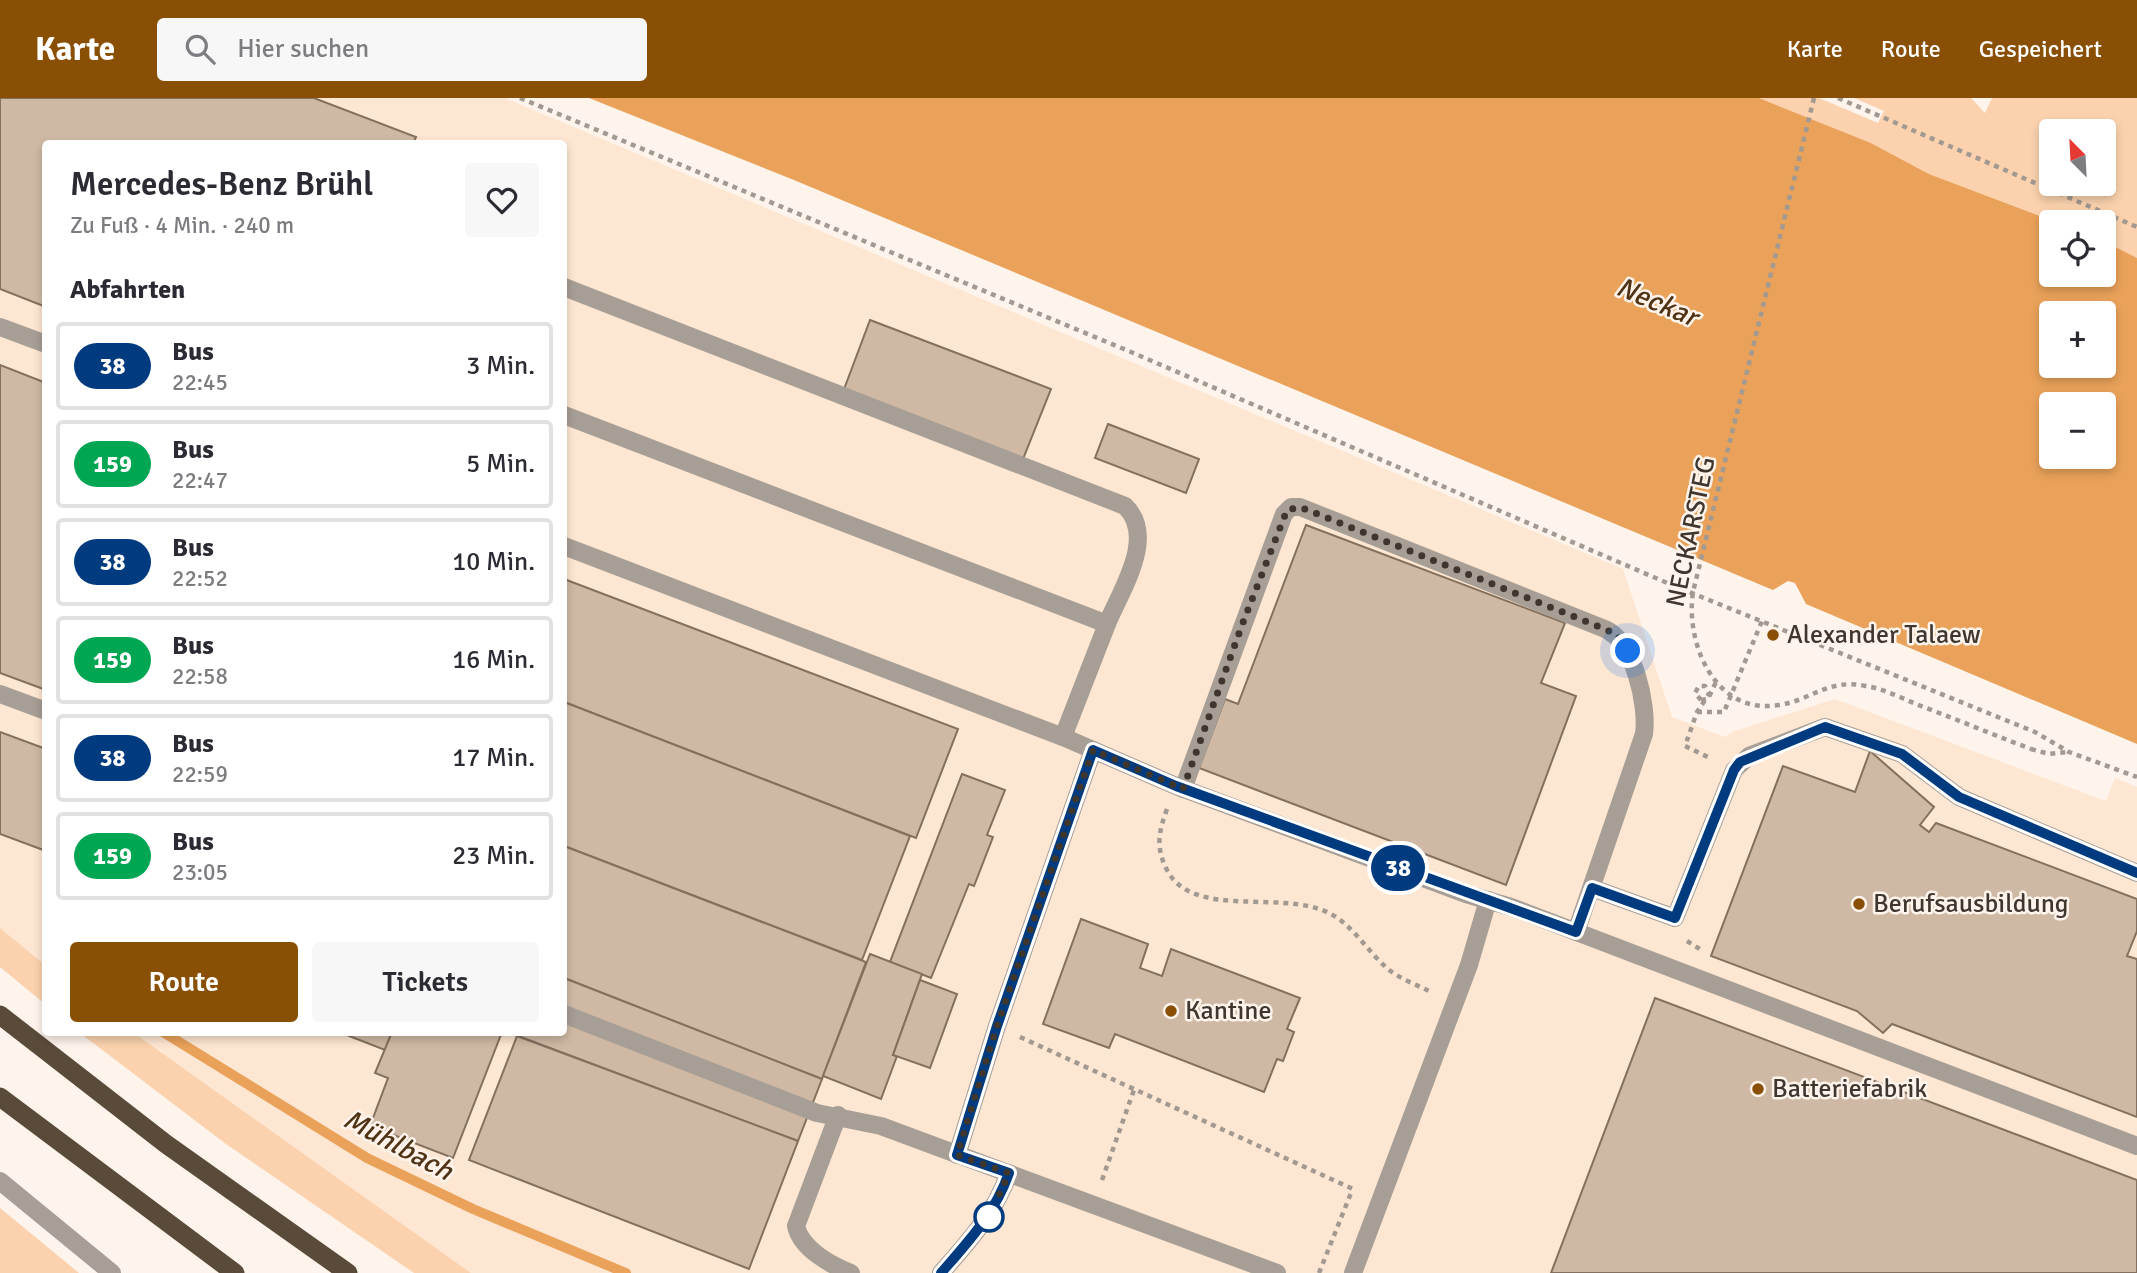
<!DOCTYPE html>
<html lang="de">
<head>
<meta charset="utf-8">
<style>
  :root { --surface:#fff; --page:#f7f7f7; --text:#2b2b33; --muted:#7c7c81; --line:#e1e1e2; --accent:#895005 }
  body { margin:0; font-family:Signika,sans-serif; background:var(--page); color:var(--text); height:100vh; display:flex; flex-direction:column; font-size:26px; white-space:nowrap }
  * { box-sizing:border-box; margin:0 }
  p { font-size:23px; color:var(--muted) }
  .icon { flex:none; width:38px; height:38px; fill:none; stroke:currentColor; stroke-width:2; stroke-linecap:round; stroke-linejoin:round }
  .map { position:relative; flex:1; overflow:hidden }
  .panel { position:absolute; left:42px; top:42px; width:525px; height:896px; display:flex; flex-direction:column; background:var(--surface); border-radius:7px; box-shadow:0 4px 10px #0003 }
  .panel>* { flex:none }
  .badge { padding:0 14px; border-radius:23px; font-size:24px; line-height:46px }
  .needle { width:46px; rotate:336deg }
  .fabs { position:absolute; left:2039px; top:21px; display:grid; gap:14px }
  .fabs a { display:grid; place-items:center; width:77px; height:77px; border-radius:7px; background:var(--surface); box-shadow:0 4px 10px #0003; font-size:35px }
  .you { position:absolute; width:35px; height:35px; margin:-18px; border:5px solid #fff; border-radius:50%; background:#1a73e8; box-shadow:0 0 0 10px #1a73e833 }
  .map>.badge { position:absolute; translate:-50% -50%; box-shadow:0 0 0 4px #fff }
  h2 { padding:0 28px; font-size:26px; line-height:63px }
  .round { display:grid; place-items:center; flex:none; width:74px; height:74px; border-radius:7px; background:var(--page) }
  .headline { display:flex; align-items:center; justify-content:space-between; height:119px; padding:0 28px }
  h1 { font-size:33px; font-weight:600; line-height:52px }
  .cta { display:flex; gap:14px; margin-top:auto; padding:14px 28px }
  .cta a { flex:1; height:80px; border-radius:7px; background:var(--accent); color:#fff; font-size:28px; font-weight:600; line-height:80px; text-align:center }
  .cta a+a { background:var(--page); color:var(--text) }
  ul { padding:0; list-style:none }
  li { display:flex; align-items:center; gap:21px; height:88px; margin:0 14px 10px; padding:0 14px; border:4px solid var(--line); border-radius:7px }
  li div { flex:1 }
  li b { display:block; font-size:26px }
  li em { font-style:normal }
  li .badge { min-width:77px; font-weight:700; text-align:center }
  header { display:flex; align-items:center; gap:42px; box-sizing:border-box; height:98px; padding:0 35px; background:var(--accent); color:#fff }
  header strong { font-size:33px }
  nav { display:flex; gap:38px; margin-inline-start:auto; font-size:24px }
  .search { width:490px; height:63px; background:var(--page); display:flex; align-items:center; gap:18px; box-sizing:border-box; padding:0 24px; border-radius:7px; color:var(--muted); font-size:26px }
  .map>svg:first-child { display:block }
  .built { fill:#fee7d2 }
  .green { fill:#fbd2ad; fill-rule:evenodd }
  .water { fill:#eaa25a; fill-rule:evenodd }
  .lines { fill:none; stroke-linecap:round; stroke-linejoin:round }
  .stream { stroke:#eaa25a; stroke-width:10 }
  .building { fill:#cfb9a5; stroke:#84705d; stroke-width:2 }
  .path { stroke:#a29991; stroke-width:4.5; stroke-dasharray:5 5; stroke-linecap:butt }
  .service { stroke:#a79e95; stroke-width:18 }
  .tertiary { stroke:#a79e95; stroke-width:18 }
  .trunk { stroke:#5a4a3a; stroke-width:19 }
  .path-bridge { stroke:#a29991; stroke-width:4.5; stroke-dasharray:5 5; stroke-linecap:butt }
  .line-casing { stroke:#fff; stroke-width:16 }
  .line { stroke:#003b80; stroke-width:10 }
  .walk { stroke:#3f362e; stroke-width:7; stroke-dasharray:0 12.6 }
  .poi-dot { fill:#895005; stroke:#fef4ec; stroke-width:2.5 }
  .stop-dot { fill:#fff; stroke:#003b80; stroke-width:3.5 }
  .labels { text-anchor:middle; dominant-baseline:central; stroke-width:5; stroke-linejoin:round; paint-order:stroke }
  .street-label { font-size:26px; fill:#3f362e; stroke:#fef4ec }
  .poi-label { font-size:26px; fill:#3f362e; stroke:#fef4ec; text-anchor:start }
  .water-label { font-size:28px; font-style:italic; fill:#503214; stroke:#fef4ec }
</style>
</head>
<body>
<header>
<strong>Karte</strong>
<div class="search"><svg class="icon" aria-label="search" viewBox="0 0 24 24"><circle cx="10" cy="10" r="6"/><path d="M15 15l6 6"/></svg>Hier suchen</div>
<nav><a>Karte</a><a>Route</a><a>Gespeichert</a></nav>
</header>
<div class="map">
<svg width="2137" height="1175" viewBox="0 0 2137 1175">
  <rect width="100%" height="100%" fill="#fef4ec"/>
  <polygon class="built" points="0,0 505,0 1623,471 1672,619 1725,639 1732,634 1835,601 2106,703 2115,680 2137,689 2137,1175 471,1175 134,935 564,934 564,46 46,46 45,867 0,830"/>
  <g class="green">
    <path d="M1759,0H1819L1878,25L1884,13L1854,0H1971L1985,15L1992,0H2137V160L2104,143V124H2056L1929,76L1871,45ZM2051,33H2104V86H2051Z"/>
    <polygon points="0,830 45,867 45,906 0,869"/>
    <polygon points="80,935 134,935 471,1175 414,1175 226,1046"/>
    <polygon points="0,1110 79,1175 0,1175"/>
  </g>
  <path class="water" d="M589,0H1759L1871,45L1929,76L2056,124H2051V177H2104V143L2137,160V646L1806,506L1795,485L1788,483L1773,492L794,82ZM2051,215H2104V268H2051ZM2051,306H2104V359H2051Z"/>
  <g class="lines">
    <polyline class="stream" points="163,934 367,1060 473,1111 626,1175"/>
  </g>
  <g class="building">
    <polygon points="0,0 314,0 416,39 413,46 46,46 46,209 0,191"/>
    <polygon points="870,222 1051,291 1019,371 840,302"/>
    <polygon points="0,267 46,285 46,592 0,575"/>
    <polygon points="1108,326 1199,361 1186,395 1095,360"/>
    <polygon points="1306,427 1565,525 1541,585 1576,598 1506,787 1199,670 1225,601 1238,606"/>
    <polygon points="564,481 958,631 916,740 564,604"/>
    <polygon points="564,604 910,738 862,862 564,748"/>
    <polygon points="0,634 46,651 46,753 0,736"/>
    <polygon points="1870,653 1934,709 1920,727 1929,734 1936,725 2137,801 2137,833 2127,858 2137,861 2137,1019 1892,926 1883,935 1857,913 1711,858 1783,668 1855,694"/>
    <polygon points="962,676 1005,692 987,737 993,739 974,788 969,786 931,880 890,864"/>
    <polygon points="564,748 866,864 822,981 564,880"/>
    <polygon points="1081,821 1148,846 1140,870 1162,878 1171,851 1300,900 1287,931 1294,934 1283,963 1277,961 1264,994 1115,936 1109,950 1043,926"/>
    <polygon points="870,856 922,876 893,957 897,958 881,1001 823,978"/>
    <polygon points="564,880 822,981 798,1043 518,938 520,934 564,934"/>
    <polygon points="920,882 957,896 930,970 893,957"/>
    <polygon points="1655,900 2137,1082 2137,1175 1551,1175"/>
    <polygon points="339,934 392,934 385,952"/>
    <polygon points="392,934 502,934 453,1060 370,1028 388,980 375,975"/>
    <polygon points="517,938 798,1043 749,1171 469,1062"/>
  </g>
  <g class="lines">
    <g class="path">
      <polyline points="520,0 1131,254 1672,487 2035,634 2069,654 2137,679"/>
      <polyline points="1838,0 2137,129"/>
      <polyline points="1701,602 1695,595 1699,588 1705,588 1709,596 1697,614 1685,648 1712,661"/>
      <polyline points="1697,614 1724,614 1762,523"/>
      <polyline points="2031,651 2049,656 2068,654"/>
      <path d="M1167,711C1159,733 1155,749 1167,772C1193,822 1281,791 1329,815C1353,827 1367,853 1387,870C1398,880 1415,886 1429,893L1427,897"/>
      <polyline points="1687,843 1703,853"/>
      <polyline points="1020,939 1353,1091"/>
      <polyline points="1102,1082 1135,989"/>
      <polyline points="1319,1175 1351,1095"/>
    </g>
    <g class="service">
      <path d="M564,189L1125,408C1157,439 1121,492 1107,526"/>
      <polyline points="0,229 46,246"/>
      <polyline points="564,317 1107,526 1063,639"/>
      <polyline points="564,448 1063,639 1176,688 1466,796 1511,809 2137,1048"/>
      <polyline points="0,596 46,613"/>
      <path d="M1183,691L1284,416L1291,409H1300L1605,531C1634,544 1648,607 1644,636L1576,834"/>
      <polyline points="1592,790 1675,820 1734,672 1749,658 1825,629 1902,656 1959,699 2137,775"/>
      <polyline points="564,916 817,1015 881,1028 1277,1175"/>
      <path d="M838,1017L796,1128C801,1151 831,1167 851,1175"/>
      <polyline points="957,1057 997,928 1093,652"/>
      <path d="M941,1175C969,1143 995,1115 1009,1075"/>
      <polyline points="1353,1175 1469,867 1488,802"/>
    </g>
    <polyline class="tertiary" points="0,1083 112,1175"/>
    <g class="trunk">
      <polyline points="0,917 166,1046 348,1175"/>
      <polyline points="0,999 235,1175"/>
    </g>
    <g class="path-bridge">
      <path d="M1814,0L1693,494C1685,545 1715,618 1779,607C1812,602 1828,580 1866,588C1885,591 1903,601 1921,608C1958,622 1994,637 2031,651"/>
      <polyline points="1701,602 1708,601 1716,584"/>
    </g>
  </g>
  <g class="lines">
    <defs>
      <path id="line" d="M941,1175C969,1143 995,1115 1009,1075L957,1057L997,928L1093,652L1176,688L1576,834L1592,790L1675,820L1734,672L1740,664L1825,629L1902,656L1959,699L2137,775"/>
    </defs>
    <use href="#line" class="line-casing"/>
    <use href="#line" class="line"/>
    <polyline class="walk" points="989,1119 1009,1075 957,1057 997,928 1093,652 1183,691 1242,527 1287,412 1300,409 1605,531 1617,537 1628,553"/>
  </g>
  <g class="poi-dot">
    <circle cx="1773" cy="537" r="7"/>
    <circle cx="1859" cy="806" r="7"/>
    <circle cx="1171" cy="913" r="7"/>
    <circle cx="1758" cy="991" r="7"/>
  </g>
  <circle class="stop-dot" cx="989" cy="1119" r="14"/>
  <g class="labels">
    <g class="street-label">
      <text transform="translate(1691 434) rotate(-78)">NECKARSTEG</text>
    </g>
    <g class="poi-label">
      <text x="1787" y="537">Alexander Talaew</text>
      <text x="1873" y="806">Berufsausbildung</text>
      <text x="1185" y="913">Kantine</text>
      <text x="1772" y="991">Batteriefabrik</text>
    </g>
    <g class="water-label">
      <text transform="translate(1657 204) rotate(23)">Neckar</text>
      <text transform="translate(398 1047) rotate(28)">Mühlbach</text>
    </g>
  </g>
</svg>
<div class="fabs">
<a><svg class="needle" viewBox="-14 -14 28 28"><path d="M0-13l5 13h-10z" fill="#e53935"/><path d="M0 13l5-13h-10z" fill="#7c7c81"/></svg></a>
<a><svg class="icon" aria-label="locate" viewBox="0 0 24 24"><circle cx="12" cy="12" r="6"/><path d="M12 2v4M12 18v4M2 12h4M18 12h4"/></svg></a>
<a>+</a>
<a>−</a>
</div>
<div class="you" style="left:1628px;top:553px"></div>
<b class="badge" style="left:1398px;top:770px;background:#003b80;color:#fff">38</b>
<section class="panel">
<div class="headline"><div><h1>Mercedes-Benz Brühl</h1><p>Zu Fuß · 4 Min. · 240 m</p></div><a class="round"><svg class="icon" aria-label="heart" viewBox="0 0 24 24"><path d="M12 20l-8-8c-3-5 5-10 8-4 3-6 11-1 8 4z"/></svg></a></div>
<h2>Abfahrten</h2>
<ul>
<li><span class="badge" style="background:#003b80;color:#fff">38</span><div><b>Bus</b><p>22:45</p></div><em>3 Min.</em></li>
<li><span class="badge" style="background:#00a651;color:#fff">159</span><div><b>Bus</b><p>22:47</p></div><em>5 Min.</em></li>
<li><span class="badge" style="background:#003b80;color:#fff">38</span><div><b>Bus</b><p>22:52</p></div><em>10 Min.</em></li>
<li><span class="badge" style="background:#00a651;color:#fff">159</span><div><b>Bus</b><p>22:58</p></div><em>16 Min.</em></li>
<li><span class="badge" style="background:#003b80;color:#fff">38</span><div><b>Bus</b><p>22:59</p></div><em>17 Min.</em></li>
<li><span class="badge" style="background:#00a651;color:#fff">159</span><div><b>Bus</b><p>23:05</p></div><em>23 Min.</em></li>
</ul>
<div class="cta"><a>Route</a><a>Tickets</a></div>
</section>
</div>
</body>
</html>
